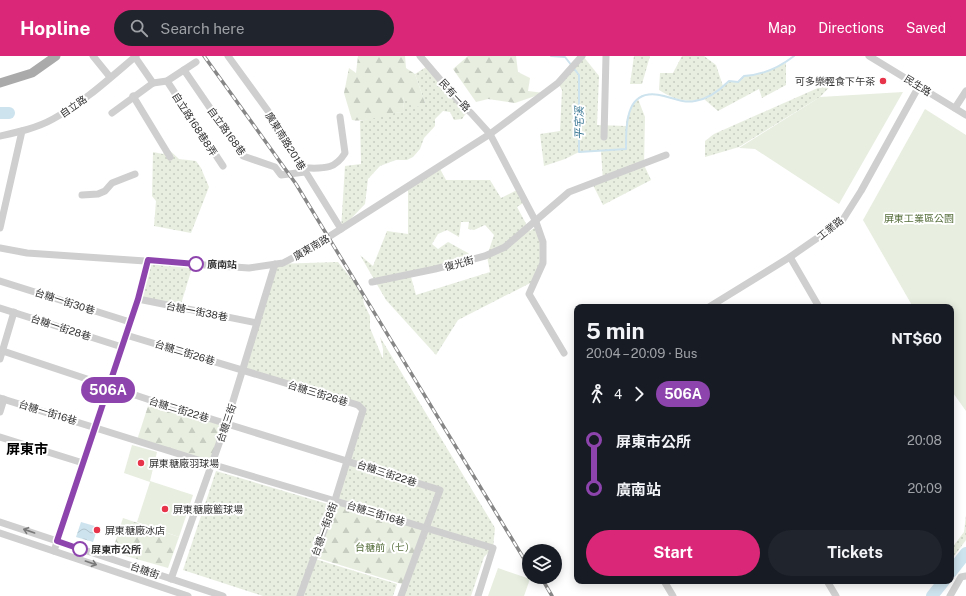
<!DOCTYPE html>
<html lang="en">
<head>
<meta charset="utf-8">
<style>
  :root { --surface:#171b24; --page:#20242c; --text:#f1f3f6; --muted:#9ea1a6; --accent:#db2777 }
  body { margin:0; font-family:"Public Sans","Noto Sans TC",sans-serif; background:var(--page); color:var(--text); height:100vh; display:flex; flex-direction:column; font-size:15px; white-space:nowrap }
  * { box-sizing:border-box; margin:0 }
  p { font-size:13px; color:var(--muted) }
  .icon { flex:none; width:22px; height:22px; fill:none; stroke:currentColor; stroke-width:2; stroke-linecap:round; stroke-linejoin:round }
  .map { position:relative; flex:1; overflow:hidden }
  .details { position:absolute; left:574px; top:248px; width:380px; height:280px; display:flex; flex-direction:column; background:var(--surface); border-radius:8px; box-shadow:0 2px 10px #0003 }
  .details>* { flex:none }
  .badge { padding:0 8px; border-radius:13px; font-size:14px; line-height:26px }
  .tools { position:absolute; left:522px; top:488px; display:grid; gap:8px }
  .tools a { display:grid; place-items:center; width:40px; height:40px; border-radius:50%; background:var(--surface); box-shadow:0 2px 10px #0003; font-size:20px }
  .map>.badge { position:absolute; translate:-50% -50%; box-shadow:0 0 0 2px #fff }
  .legs { display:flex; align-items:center; gap:6px; height:44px; padding:0 12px; font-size:13px }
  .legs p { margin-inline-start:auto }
  .overview { display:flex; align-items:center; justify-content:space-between; height:68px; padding:0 12px }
  h1 { font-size:22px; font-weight:700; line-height:30px }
  .primary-button { display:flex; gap:8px; margin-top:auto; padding:8px 12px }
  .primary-button a { flex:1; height:46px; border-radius:24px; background:var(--accent); color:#fff; font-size:16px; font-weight:700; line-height:46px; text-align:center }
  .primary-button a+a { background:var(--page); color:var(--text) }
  ul { padding:0 12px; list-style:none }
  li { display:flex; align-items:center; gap:14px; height:48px; font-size:15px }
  li i { display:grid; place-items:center; width:6px; height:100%; margin:0 5px; background:currentColor }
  li i::after { content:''; width:10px; height:10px; margin:-5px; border:3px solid; border-radius:50%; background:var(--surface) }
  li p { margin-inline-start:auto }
  li:first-child i { background:linear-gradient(#0000 50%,currentColor 0) }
  li:last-child i { background:linear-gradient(currentColor 50%,#0000 0) }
  header { display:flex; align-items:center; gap:24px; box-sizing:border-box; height:56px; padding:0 20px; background:var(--accent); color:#fff }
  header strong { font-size:19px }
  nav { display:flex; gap:22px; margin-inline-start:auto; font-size:14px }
  .search { width:280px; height:36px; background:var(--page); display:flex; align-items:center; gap:10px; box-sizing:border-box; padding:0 14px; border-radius:22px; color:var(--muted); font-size:15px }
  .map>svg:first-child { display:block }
  .grass { fill:url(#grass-dots); fill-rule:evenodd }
  .forest { fill:url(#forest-firs) }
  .park { fill:#e8eee0 }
  .water { fill:url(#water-waves) }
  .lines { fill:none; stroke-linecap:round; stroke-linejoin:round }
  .stream { stroke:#cde3ee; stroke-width:2 }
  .river { stroke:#cde3ee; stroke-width:12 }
  .minor { stroke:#cfcfcf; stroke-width:7 }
  .major { stroke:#aaa; stroke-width:9 }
  .rail-casing { stroke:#878787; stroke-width:3.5 }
  .rail { stroke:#fff; stroke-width:2; stroke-dasharray:6; stroke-linecap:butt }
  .oneway { stroke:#797979 }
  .line-1-casing { stroke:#fff; stroke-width:9 }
  .line-1 { stroke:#8e44ad; stroke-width:6 }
  .poi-dot { fill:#e8344b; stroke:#fff; stroke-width:1.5 }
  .stop-1-dot { fill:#fff; stroke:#8e44ad; stroke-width:2 }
  .labels { text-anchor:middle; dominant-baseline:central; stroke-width:4; stroke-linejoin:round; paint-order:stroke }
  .poi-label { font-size:10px; fill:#323232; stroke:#fff; text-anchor:start }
  .street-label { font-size:10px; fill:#323232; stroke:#fff }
  .park-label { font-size:10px; fill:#576f3d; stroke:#fff }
  .stop-label { font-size:10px; font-weight:bold; fill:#323232; stroke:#fff; text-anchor:start }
  .water-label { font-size:11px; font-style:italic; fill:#3d7996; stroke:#fff }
  .district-label { font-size:14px; font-weight:bold; fill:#000; stroke:#fff }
</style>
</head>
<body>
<header>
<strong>Hopline</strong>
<div class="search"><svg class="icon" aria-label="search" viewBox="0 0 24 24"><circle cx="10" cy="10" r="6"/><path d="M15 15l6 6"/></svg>Search here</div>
<nav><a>Map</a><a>Directions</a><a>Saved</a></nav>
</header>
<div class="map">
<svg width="966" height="540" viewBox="0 0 966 540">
  <defs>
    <pattern id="grass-dots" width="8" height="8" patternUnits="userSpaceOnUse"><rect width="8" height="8" fill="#e8eee0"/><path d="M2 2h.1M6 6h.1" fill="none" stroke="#c7cdc1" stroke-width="1.8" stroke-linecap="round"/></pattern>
    <pattern id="forest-firs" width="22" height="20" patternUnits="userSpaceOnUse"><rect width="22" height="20" fill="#e8eee0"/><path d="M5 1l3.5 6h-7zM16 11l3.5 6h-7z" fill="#c7cdc1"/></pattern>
    <pattern id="water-waves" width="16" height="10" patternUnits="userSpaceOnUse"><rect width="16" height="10" fill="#cde3ee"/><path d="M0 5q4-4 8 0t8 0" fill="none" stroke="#b0c3cd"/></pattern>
  </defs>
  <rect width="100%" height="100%" fill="#fff"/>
  <g class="grass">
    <path d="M583,0L599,20L597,69L626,70C626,60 631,50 638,43L645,61L644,109L651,124L603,149L593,129L603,125L601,95L579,96L565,103L544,110L540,78L560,75L562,34L558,27Z"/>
    <polygon points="634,0 650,0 642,28 630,28"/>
    <path d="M682,0H704L716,9L723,30L729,25L738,26L744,20L759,18L786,7V29L762,42L759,33L718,55L704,43C686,47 675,44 659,34L660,17H673Z"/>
    <polygon points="431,8 469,53 462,63 454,64 450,56 443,55 435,63 435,70 424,82 420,93 413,101 407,104 396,104 380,110 368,123 365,148 341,173 345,110 361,108 360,65 389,57 403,56 404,38 425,47 415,18"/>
    <polygon points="836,24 820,41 739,91 705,101 705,85 714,78"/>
    <polygon points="167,92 179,103 196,105 201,112 209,131 191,177 154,170 156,145 152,140 153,96 163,98"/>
    <path d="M439,111L446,124H490L501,142L519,133L526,145L517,151L530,175L538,169L543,211L540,222L458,264L436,299L386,244L360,199L373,210L387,175L408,178V130ZM461,166H469L468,173L474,174L485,169L494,179L487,200L490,216L416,239L411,221L474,204L468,197L448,186L438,193L432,188L438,178L447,174L459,181Z"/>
    <polygon points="148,204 192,212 181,248 138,243"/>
    <polygon points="338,206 362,236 364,248 370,260 370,272 383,303 383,293 380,281 495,472 493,492 484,501 471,540 401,540 426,472 335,444 363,354 243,314 275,208"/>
    <polygon points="216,415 331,449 312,502 397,528 393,540 263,540 183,514"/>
    <polygon points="966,459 966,484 951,504 951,493 964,476"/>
  </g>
  <g class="forest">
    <path d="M358,0H405L406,12L415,18L425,47L418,51L413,47H408L404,39L403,56C386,57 368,67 352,64L344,37L349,12L356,17Z"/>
    <polygon points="468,0 516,0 518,16 530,22 528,35 544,37 515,47 488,43 476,46 453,13"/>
    <polygon points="150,344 226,368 211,408 137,384"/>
    <polygon points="335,444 426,472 405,529 314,501"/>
    <polygon points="123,462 179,481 168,512 112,496"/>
  </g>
  <g class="park">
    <polygon points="903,36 839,148 755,93 739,92 820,41"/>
    <polygon points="925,53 966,79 966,355 951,334 951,251 913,251 863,164"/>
    <polygon points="132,389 157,396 150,425 193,439 179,481 137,466 150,426 124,417"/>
    <polygon points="498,512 530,523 524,540 488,540"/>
  </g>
  <polygon class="water" points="81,466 98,471 93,486 76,481"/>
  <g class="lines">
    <path class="stream" d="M551,0L565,1L579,19V96L626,93C626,66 626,30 664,40C675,43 684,47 695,45C708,43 720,34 729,25L738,26L744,20C762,19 780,11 794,0"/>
    <g class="river">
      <polyline points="0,57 9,57"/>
      <polyline points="951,516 966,497"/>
      <polyline points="932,540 944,525"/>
    </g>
    <g class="minor">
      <polyline points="93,0 110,21"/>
      <polyline points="228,0 268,55 341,173"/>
      <polyline points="420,0 461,48 471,57 490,78 536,166 543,186 543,207 529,238 564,297"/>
      <polyline points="869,0 966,59"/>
      <polyline points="135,1 153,27"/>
      <polyline points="184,14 243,100 275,111 281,119 305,116"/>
      <polyline points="167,25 223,110"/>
      <polyline points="133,40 170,101"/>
      <polyline points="955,52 966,35"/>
      <polyline points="112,57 153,27 167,25 196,6"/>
      <path d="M0,80C18,76 37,72 53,63C83,47 110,22 136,0"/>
      <polyline points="604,81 606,0"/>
      <path d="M303,112C322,112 334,115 345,97L340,61"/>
      <polyline points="82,139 98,138 105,135 112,127 135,118"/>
      <polyline points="0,172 22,75"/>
      <polyline points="0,192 27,197 249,212 283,207 308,194 490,78 558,27 582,0"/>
      <polyline points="790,201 819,251"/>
      <polyline points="0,225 130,266"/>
      <polyline points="372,226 435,213 485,200 505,191 569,136 666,99"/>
      <polyline points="138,243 257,267"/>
      <polyline points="709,251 790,201 842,165 861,135 919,30"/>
      <polyline points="0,252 122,291"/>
      <polyline points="126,279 358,349 363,354 335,444 300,540"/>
      <polyline points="0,294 150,344 440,434 401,540"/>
      <polyline points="0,303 14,256"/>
      <polyline points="0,342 211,408 493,492 478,540"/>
      <polyline points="0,356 4,343"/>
      <polyline points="0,381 83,407"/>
      <polyline points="0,466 223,540"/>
      <polyline points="0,477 188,540"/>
      <polyline points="54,495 138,243 148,204"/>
      <polyline points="171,523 226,368 275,208"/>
      <polyline points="664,525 673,540"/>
      <polyline points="827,525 836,540"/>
      <polyline points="950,540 961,521 966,520"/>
    </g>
    <polyline class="major" points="0,27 32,17 56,0"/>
    <defs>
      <g id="rail">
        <polyline points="204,0 296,128 529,511"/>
        <polyline points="541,521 552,540"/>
      </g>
    </defs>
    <use href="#rail" class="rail-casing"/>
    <use href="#rail" class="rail"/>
  </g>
  <defs><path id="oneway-shaft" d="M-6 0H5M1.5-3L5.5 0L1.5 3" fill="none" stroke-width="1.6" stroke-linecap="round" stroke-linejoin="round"/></defs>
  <g class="oneway">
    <use href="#oneway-shaft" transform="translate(29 475) rotate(-161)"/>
    <use href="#oneway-shaft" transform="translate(91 507) rotate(19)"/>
  </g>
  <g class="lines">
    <defs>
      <polyline id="line-1" points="80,493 57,485 138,243 148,204 196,208"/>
    </defs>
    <use href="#line-1" class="line-1-casing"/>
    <use href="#line-1" class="line-1"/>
  </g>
  <g class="poi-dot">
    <circle cx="883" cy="25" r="4"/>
    <circle cx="141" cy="407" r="4"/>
    <circle cx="165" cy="453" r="4"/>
    <circle cx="97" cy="474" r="4"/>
  </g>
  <g class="stop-1-dot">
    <circle cx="196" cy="208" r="7"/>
    <circle cx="80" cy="493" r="7"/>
  </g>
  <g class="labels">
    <g class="poi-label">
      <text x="875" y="25" text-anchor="end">可多樂輕食下午茶</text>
      <text x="149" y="407">屏東糖廠羽球場</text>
      <text x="173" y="453">屏東糖廠籃球場</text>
      <text x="105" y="474">屏東糖廠冰店</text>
    </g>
    <g class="street-label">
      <text transform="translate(918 29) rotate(32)">民生路</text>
      <text transform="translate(455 39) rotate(47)">民有一路</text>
      <text transform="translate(73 50) rotate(-35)">自立路</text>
      <text transform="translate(195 68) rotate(57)">自立路168巷8弄</text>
      <text transform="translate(227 75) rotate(54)">自立路168巷</text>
      <text transform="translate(286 85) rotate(58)">廣東南路201巷</text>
      <text transform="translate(830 172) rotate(-39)">工業路</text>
      <text transform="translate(311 191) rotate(-30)">廣東南路</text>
      <text transform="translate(459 207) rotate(-15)">復光街</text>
      <text transform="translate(65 245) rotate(18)">台糖一街30巷</text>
      <text transform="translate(197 255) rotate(11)">台糖一街38巷</text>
      <text transform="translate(61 271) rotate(18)">台糖一街28巷</text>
      <text transform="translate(185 296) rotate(17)">台糖二街26巷</text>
      <text transform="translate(318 337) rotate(17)">台糖三街26巷</text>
      <text transform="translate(179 353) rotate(17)">台糖二街22巷</text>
      <text transform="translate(48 356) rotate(17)">台糖一街16巷</text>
      <text transform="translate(226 367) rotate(-71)">台糖三街</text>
      <text transform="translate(387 417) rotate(18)">台糖三街22巷</text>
      <text transform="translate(376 457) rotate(17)">台糖三街16巷</text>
      <text transform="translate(324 473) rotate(-70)">台糖一街8街</text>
      <text transform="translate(145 514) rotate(19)">台糖街</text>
    </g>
    <g class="park-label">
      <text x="919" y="162">屏東工業區公園</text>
      <text x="385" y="491">台糖前（七）</text>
    </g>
    <g class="stop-label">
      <text x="207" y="208">廣南站</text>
      <text x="91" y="493">屏東市公所</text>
    </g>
    <g class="water-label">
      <text transform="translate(579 67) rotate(-90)">平宅溪</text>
    </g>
    <g class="district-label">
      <text x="27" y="393">屏東市</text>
    </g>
  </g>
</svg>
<div class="tools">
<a><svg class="icon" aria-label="layers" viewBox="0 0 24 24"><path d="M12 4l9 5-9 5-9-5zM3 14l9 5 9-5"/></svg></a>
</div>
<b class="badge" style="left:108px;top:334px;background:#8e44ad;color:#fff">506A</b>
<section class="details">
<div class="overview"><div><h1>5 min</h1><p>20:04 – 20:09 · Bus</p></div><b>NT$60</b></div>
<div class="legs"><svg class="icon" aria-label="walk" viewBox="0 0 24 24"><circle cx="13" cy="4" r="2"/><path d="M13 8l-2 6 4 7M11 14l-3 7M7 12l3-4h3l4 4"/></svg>4<svg class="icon" aria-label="forward" viewBox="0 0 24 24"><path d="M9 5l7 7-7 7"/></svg><b class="badge" style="background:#8e44ad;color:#fff">506A</b></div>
<ul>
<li><i style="color:#8e44ad"></i><b>屏東市公所</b><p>20:08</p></li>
<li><i style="color:#8e44ad"></i><b>廣南站</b><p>20:09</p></li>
</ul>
<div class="primary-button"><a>Start</a><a>Tickets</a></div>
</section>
</div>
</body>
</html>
